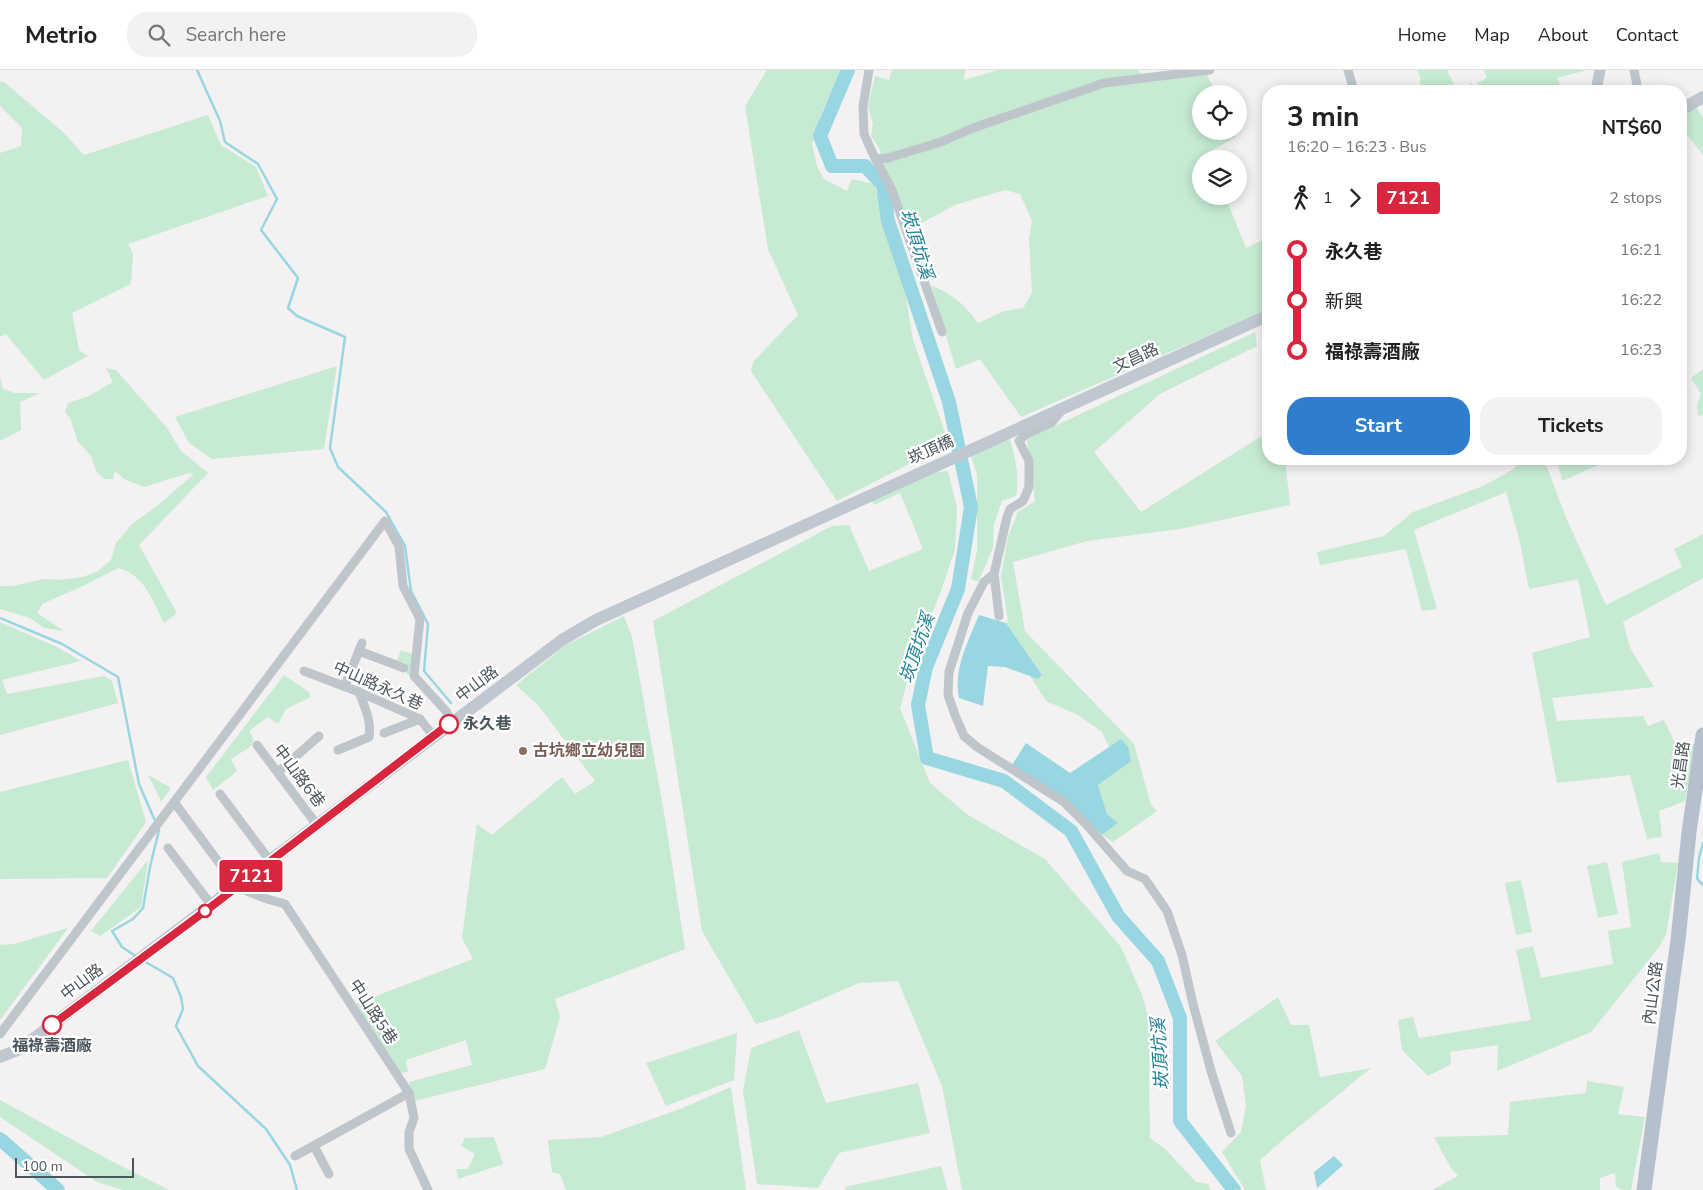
<!DOCTYPE html>
<html lang="en">
<head>
<meta charset="utf-8">
<style>
  :root { --surface:#fff; --page:#f2f2f2; --text:#222; --muted:#767676; --line:#e0e0e0; --accent:#307dce }
  body { margin:0; font-family:"Nunito Sans","Noto Sans TC",sans-serif; background:var(--page); color:var(--text); height:100vh; display:flex; flex-direction:column; font-size:19px; white-space:nowrap }
  * { box-sizing:border-box; margin:0 }
  p { font-size:16px; color:var(--muted) }
  .icon { flex:none; width:28px; height:28px; fill:none; stroke:currentColor; stroke-width:2; stroke-linecap:round; stroke-linejoin:round }
  .map { position:relative; flex:1; overflow:hidden }
  .side { position:absolute; left:1262px; top:15px; width:425px; height:380px; display:flex; flex-direction:column; background:var(--surface); border-radius:20px; box-shadow:0 2px 12px #0003 }
  .side>* { flex:none }
  .badge { padding:0 10px; border-radius:4px; font-size:18px; line-height:32px }
  .tools { position:absolute; left:1192px; top:15px; display:grid; gap:10px }
  .tools a { display:grid; place-items:center; width:55px; height:55px; border-radius:50%; background:var(--surface); box-shadow:0 2px 12px #0003; font-size:25px }
  .scale { position:absolute; left:15px; bottom:12px; width:119px; box-sizing:border-box; padding-left:5px; border:2px solid #4b555c; border-top:0; font-size:14px; line-height:18px; white-space:nowrap; color:#4b555c; -webkit-text-stroke:4px #fff; paint-order:stroke }
  .map>.badge { position:absolute; translate:-50% -50%; box-shadow:0 0 0 2px #fff }
  .legs { display:flex; align-items:center; gap:8px; height:55px; padding:0 25px; font-size:16px }
  .legs p { margin-inline-start:auto }
  .overview { display:flex; align-items:center; justify-content:space-between; height:85px; padding:0 25px }
  h1 { font-size:28px; font-weight:700; line-height:38px }
  .action { display:flex; gap:10px; margin-top:auto; padding:10px 25px }
  .action a { flex:1; height:58px; border-radius:20px; background:var(--accent); color:#fff; font-size:20px; font-weight:700; line-height:58px; text-align:center }
  .action a+a { background:var(--page); color:var(--text) }
  ul { padding:0 25px; list-style:none }
  li { display:flex; align-items:center; gap:18px; height:50px; font-size:19px }
  li i { display:grid; place-items:center; width:8px; height:100%; margin:0 6px; background:currentColor }
  li i::after { content:''; width:12px; height:12px; margin:-6px; border:4px solid; border-radius:50%; background:var(--surface) }
  li p { margin-inline-start:auto }
  li:first-child i { background:linear-gradient(#0000 50%,currentColor 0) }
  li:last-child i { background:linear-gradient(currentColor 50%,#0000 0) }
  header { display:flex; align-items:center; gap:30px; box-sizing:border-box; height:70px; padding:0 25px; background:var(--surface); border-bottom:1px solid var(--line) }
  header strong { font-size:24px }
  nav { display:flex; gap:28px; margin-inline-start:auto; font-size:18px }
  .search { width:350px; height:45px; background:var(--page); display:flex; align-items:center; gap:12px; box-sizing:border-box; padding:0 18px; border-radius:20px; color:var(--muted); font-size:19px }
  .map>svg:first-child { display:block }
  .green { fill:#c6ead2 }
  .water { fill:#98d6e2 }
  .lines { fill:none; stroke-linecap:round; stroke-linejoin:round }
  .stream { stroke:#98d6e2; stroke-width:2.5 }
  .river { stroke:#98d6e2; stroke-width:14 }
  .minor { stroke:#bec6cc; stroke-width:9 }
  .tertiary { stroke:#bec6cc; stroke-width:11 }
  .secondary { stroke:#bfc8d0; stroke-width:12 }
  .primary { stroke:#b4c1cc; stroke-width:15 }
  .line-1-casing { stroke:#fff; stroke-width:11 }
  .line-1 { stroke:#d7263d; stroke-width:8 }
  .stop-1-dot { fill:#fff; stroke:#d7263d; stroke-width:2.5 }
  .education-dot { fill:#8d6e63; stroke:#fff; stroke-width:2 }
  .labels { text-anchor:middle; dominant-baseline:central; stroke-width:4.5; stroke-linejoin:round; paint-order:stroke }
  .street-label { font-size:16px; fill:#4b555c; stroke:#fff }
  .stop-label { font-size:16px; font-weight:bold; fill:#4b555c; stroke:#fff; text-anchor:start }
  .education-label { font-size:16px; font-weight:bold; fill:#785e54; stroke:#fff; text-anchor:start }
  .water-label { font-size:18px; font-style:italic; fill:#1d8195; stroke:#fff }
</style>
</head>
<body>
<header>
<strong>Metrio</strong>
<div class="search"><svg class="icon" aria-label="search" viewBox="0 0 24 24"><circle cx="10" cy="10" r="6"/><path d="M15 15l6 6"/></svg>Search here</div>
<nav><a>Home</a><a>Map</a><a>About</a><a>Contact</a></nav>
</header>
<div class="map">
<svg width="1703" height="1120" viewBox="0 0 1703 1120">
  <rect width="100%" height="100%" fill="#f3f1f1"/>
  <g class="green">
    <polygon points="767,0 841,0 821,44 812,74 817,96 824,109 847,121 852,109 874,114 901,198 913,270 950,377 929,385 922,375 913,382 915,391 837,431 751,301 753,292 798,245 768,179 745,36"/>
    <path d="M892,0H965L964,10L998,0H1138L1149,12L1207,4L1216,24H1201V61H1233L1236,67L1200,87L1201,126H1225L1246,178L1269,167V239L1021,347L980,289L956,299L931,215C954,226 963,232 978,253L1004,241L1023,238L1032,223L1029,169L1032,151L1020,124L1005,120L955,135L910,159L886,101L879,78L871,66L873,54L868,36L875,6L889,10Z"/>
    <polygon points="1417,0 1447,0 1457,21 1472,13 1474,17 1477,15 1477,13 1487,8 1484,1 1486,0 1587,0 1557,8 1563,21 1424,21 1419,11 1421,9"/>
    <polygon points="0,12 4,12 63,62 84,85 208,45 221,75 256,97 268,126 128,174 133,183 131,214 72,243 79,280 88,286 44,310 6,264 0,267 0,83 21,76 22,58 0,36"/>
    <polygon points="1695,36 1703,47 1703,85 1681,57 1681,46"/>
    <polygon points="1255,262 1257,276 1160,324 1094,382 1141,442 1260,367 1269,366 1269,389 1285,389 1290,435 1180,459 1087,471 1013,492 1025,561 1134,674 1151,735 1157,741 1113,772 1102,765 1118,753 1107,744 1098,715 1120,699 1121,669 1109,677 1102,662 1078,645 1046,631 1030,606 1038,609 1042,605 1006,553 1008,550 1001,507 1008,466 1018,442 1035,431 1027,369"/>
    <polygon points="337,296 324,379 212,389 189,373 175,347"/>
    <path d="M106,298L116,300L167,358L181,381L208,403L139,475L177,543L164,553C152,530 145,505 118,498L85,515L42,534L37,543L64,561L44,558L30,548L0,539V516H13L43,509L59,510L83,507L98,501L111,490L116,473L132,454L157,436L194,404L189,403L144,417L124,409L115,401L113,409H104L97,402L91,386L78,372L70,348L65,342L68,333L89,326L113,312Z"/>
    <polygon points="1703,299 1703,345 1698,346 1697,335 1701,324 1691,308"/>
    <polygon points="0,308 3,319 15,323 40,323 20,332 21,360 0,371"/>
    <path d="M1009,366C1015,385 1020,406 1016,426L1002,431L994,454L993,478L978,512L971,509L977,481V405L971,386Z"/>
    <polygon points="1522,389 1540,389 1547,397 1567,450 1606,535 1682,497 1674,479 1703,464 1703,508 1623,552 1630,578 1654,617 1552,628 1557,651 1643,646 1648,656 1664,650 1676,675 1695,674 1685,731 1659,741 1662,767 1647,769 1630,705 1557,713 1532,583 1590,567 1578,509 1530,519 1528,515 1520,472 1506,422 1414,460 1437,539 1422,541 1406,479 1320,495 1317,482 1384,466 1413,442 1483,416 1514,399"/>
    <polygon points="1557,389 1612,389 1562,411"/>
    <polygon points="948,401 957,438 955,479 940,524 915,583 900,638 930,713 968,745 1045,789 1121,877 1142,925 1151,956 1149,1008 1150,1068 1165,1079 1196,1112 1208,1114 1211,1120 962,1120 942,1016 898,911 859,913 780,947 756,954 702,861 653,551 832,456 849,455 869,501 923,479 900,423 874,435 870,429 928,403"/>
    <polygon points="624,546 632,567 665,748 685,879 555,929 560,947 545,999 414,1031 409,1012 472,995 466,970 406,990 408,1002 400,1003 355,934 473,889 462,868 477,754 492,765 562,707 575,724 595,711 539,636 516,615 566,575"/>
    <polygon points="0,552 57,577 81,591 2,610 7,624 104,606 112,611 118,633 0,665"/>
    <polygon points="401,580 413,584 412,606 406,604 406,593 397,591"/>
    <polygon points="284,605 309,622 311,627 286,639 278,654 268,647 249,661 254,669 250,677 231,689 237,701 213,720 206,707"/>
    <polygon points="128,690 146,752 107,808 0,809 0,722"/>
    <polygon points="148,705 171,718 161,732 161,731"/>
    <polygon points="1659,783 1661,792 1678,793 1666,865 1659,877 1591,962 1497,1001 1498,975 1450,982 1451,994 1428,1006 1402,980 1398,950 1413,947 1419,968 1531,950 1516,880 1533,876 1541,908 1613,894 1608,861 1631,857 1622,792"/>
    <polygon points="148,790 141,837 100,866 91,861"/>
    <polygon points="1607,792 1618,844 1598,848 1587,796"/>
    <polygon points="1521,810 1532,862 1516,865 1505,813"/>
    <polygon points="68,858 0,950 0,875 14,874"/>
    <polygon points="1278,927 1291,955 1309,955 1320,1007 1371,998 1285,1068 1260,1090 1266,1120 1245,1120 1222,1082 1241,1062 1246,1035 1242,1006 1215,971"/>
    <polygon points="799,960 826,1033 918,1013 930,1063 839,1083 818,1118 757,1114 743,1021 751,978"/>
    <polygon points="737,963 734,1010 666,1036 646,993"/>
    <polygon points="1587,1011 1624,1017 1618,1044 1645,1047 1631,1120 1623,1120 1616,1117 1615,1103 1600,1108 1600,1120 1432,1120 1458,1106 1451,1098 1434,1067 1508,1065 1510,1032 1586,1023"/>
    <polygon points="731,1017 746,1120 566,1120 560,1104 552,1102 548,1070 601,1067 680,1039"/>
    <polygon points="0,1030 113,1092 169,1120 123,1120 97,1112 0,1047"/>
    <polygon points="494,1067 503,1094 458,1109 456,1099 468,1099 475,1084 461,1076 465,1068"/>
    <polygon points="941,1096 948,1120 846,1120 845,1117"/>
  </g>
  <g class="water">
    <path d="M979,545L1006,553L1042,605L1038,609L1005,597L988,596L983,636L959,628C953,599 968,572 979,545Z"/>
    <polygon points="1121,669 1128,677 1131,691 1098,715 1107,744 1118,753 1102,765 1075,738 1012,695 1026,673 1070,703"/>
    <polygon points="1334,1086 1343,1095 1317,1118 1314,1102"/>
  </g>
  <g class="lines">
    <g class="stream">
      <polyline points="197,0 220,51 225,72 258,94 277,129 261,160 298,208 288,238 297,246 345,267 330,378 338,397 386,442 405,476 411,521 428,554 424,601 451,633"/>
      <polyline points="0,548 62,574 118,607 139,714 156,753"/>
      <polyline points="1703,773 1699,788 1697,809 1703,815"/>
      <polyline points="137,887 122,877 112,861 133,849 143,838 150,797 159,760 158,758"/>
      <polyline points="144,891 173,908 181,927 183,939 176,956 198,996 266,1059 290,1095 297,1120"/>
    </g>
    <g class="river">
      <polyline points="848,0 820,66 832,96 865,96 883,115 888,151 949,332 971,437 958,519 926,597 918,635 927,688 1004,711 1071,761 1118,846 1158,891 1180,948 1180,1051 1234,1120"/>
      <polyline points="0,1069 58,1120"/>
    </g>
    <g class="minor">
      <polyline points="869,0 863,36 864,64 873,84 892,120 942,262"/>
      <polyline points="1348,0 1354,21"/>
      <polyline points="1634,0 1637,15 1635,20"/>
      <polyline points="875,89 888,88 941,72 973,58 1104,13 1210,0"/>
      <polyline points="994,504 984,512 968,543 949,602 948,625 955,645 964,666 977,677 1064,732 1085,753 1127,801 1145,809 1167,841 1182,885 1193,934 1211,1001 1231,1063"/>
      <polyline points="999,546 994,504 1007,447 1010,439 1023,431 1029,417 1029,391 1019,371 1025,365 1051,353 1061,341"/>
      <polyline points="359,581 404,598"/>
      <polyline points="304,601 359,622 420,649 434,667"/>
      <polyline points="345,616 362,573"/>
      <polyline points="384,663 420,649"/>
      <polyline points="257,675 317,755"/>
      <path d="M338,680L369,667C372,651 364,636 359,622"/>
      <polyline points="278,702 319,666"/>
      <polyline points="220,724 270,791"/>
      <polyline points="174,732 237,817 267,829 285,834 409,1023 414,1048 409,1062 409,1079 428,1120"/>
      <polyline points="168,778 212,836"/>
      <polyline points="0,964 385,451 399,476 403,516 420,549 414,606 446,641 452,652"/>
      <polyline points="314,1076 329,1104"/>
      <polyline points="295,1086 409,1023"/>
    </g>
    <polyline class="tertiary" points="1596,21 1600,0"/>
    <g class="secondary">
      <polyline points="1681,40 1703,27"/>
      <polyline points="0,987 20,979 562,570 596,550 1269,245"/>
    </g>
    <polyline class="primary" points="1644,1120 1678,870 1689,762 1703,665"/>
  </g>
  <g class="lines">
    <defs>
      <polyline id="line-1" points="52,955 212,836 449,654"/>
    </defs>
    <use href="#line-1" class="line-1-casing"/>
    <use href="#line-1" class="line-1"/>
  </g>
  <g class="stop-1-dot">
    <circle cx="449" cy="654" r="9"/>
    <circle cx="205" cy="841" r="6"/>
    <circle cx="52" cy="955" r="9"/>
  </g>
  <circle class="education-dot" cx="523" cy="681" r="5"/>
  <g class="labels">
    <g class="street-label">
      <text transform="translate(1136 288) rotate(-25)">文昌路</text>
      <text transform="translate(931 380) rotate(-24)">崁頂橋</text>
      <text transform="translate(477 614) rotate(-37)">中山路</text>
      <text transform="translate(378 616) rotate(24)">中山路永久巷</text>
      <text transform="translate(1681 695) rotate(-82)">光昌路</text>
      <text transform="translate(299 706) rotate(53)">中山路6巷</text>
      <text transform="translate(82 912) rotate(-37)">中山路</text>
      <text transform="translate(1653 923) rotate(-83)">內山公路</text>
      <text transform="translate(373 942) rotate(57)">中山路5巷</text>
    </g>
    <g class="stop-label">
      <text x="463" y="654">永久巷</text>
      <text x="52" y="976" text-anchor="middle">福祿壽酒廠</text>
    </g>
    <g class="education-label">
      <text x="533" y="681">古坑鄉立幼兒園</text>
    </g>
    <g class="water-label">
      <text transform="translate(917 174) rotate(73)">崁頂坑溪</text>
      <text transform="translate(917 578) rotate(-71)">崁頂坑溪</text>
      <text transform="translate(1160 984) rotate(-93)">崁頂坑溪</text>
    </g>
  </g>
</svg>
<div class="tools">
<a><svg class="icon" aria-label="locate" viewBox="0 0 24 24"><circle cx="12" cy="12" r="6"/><path d="M12 2v4M12 18v4M2 12h4M18 12h4"/></svg></a>
<a><svg class="icon" aria-label="layers" viewBox="0 0 24 24"><path d="M12 4l9 5-9 5-9-5zM3 14l9 5 9-5"/></svg></a>
</div>
<div class="scale">100 m</div>
<b class="badge" style="left:251px;top:806px;background:#d7263d;color:#fff">7121</b>
<section class="side">
<div class="overview"><div><h1>3 min</h1><p>16:20 – 16:23 · Bus</p></div><b>NT$60</b></div>
<div class="legs"><svg class="icon" aria-label="walk" viewBox="0 0 24 24"><circle cx="13" cy="4" r="2"/><path d="M13 8l-2 6 4 7M11 14l-3 7M7 12l3-4h3l4 4"/></svg>1<svg class="icon" aria-label="forward" viewBox="0 0 24 24"><path d="M9 5l7 7-7 7"/></svg><b class="badge" style="background:#d7263d;color:#fff">7121</b><p>2 stops</p></div>
<ul>
<li><i style="color:#d7263d"></i><b>永久巷</b><p>16:21</p></li>
<li><i style="color:#d7263d"></i><span>新興</span><p>16:22</p></li>
<li><i style="color:#d7263d"></i><b>福祿壽酒廠</b><p>16:23</p></li>
</ul>
<div class="action"><a>Start</a><a>Tickets</a></div>
</section>
</div>
</body>
</html>
